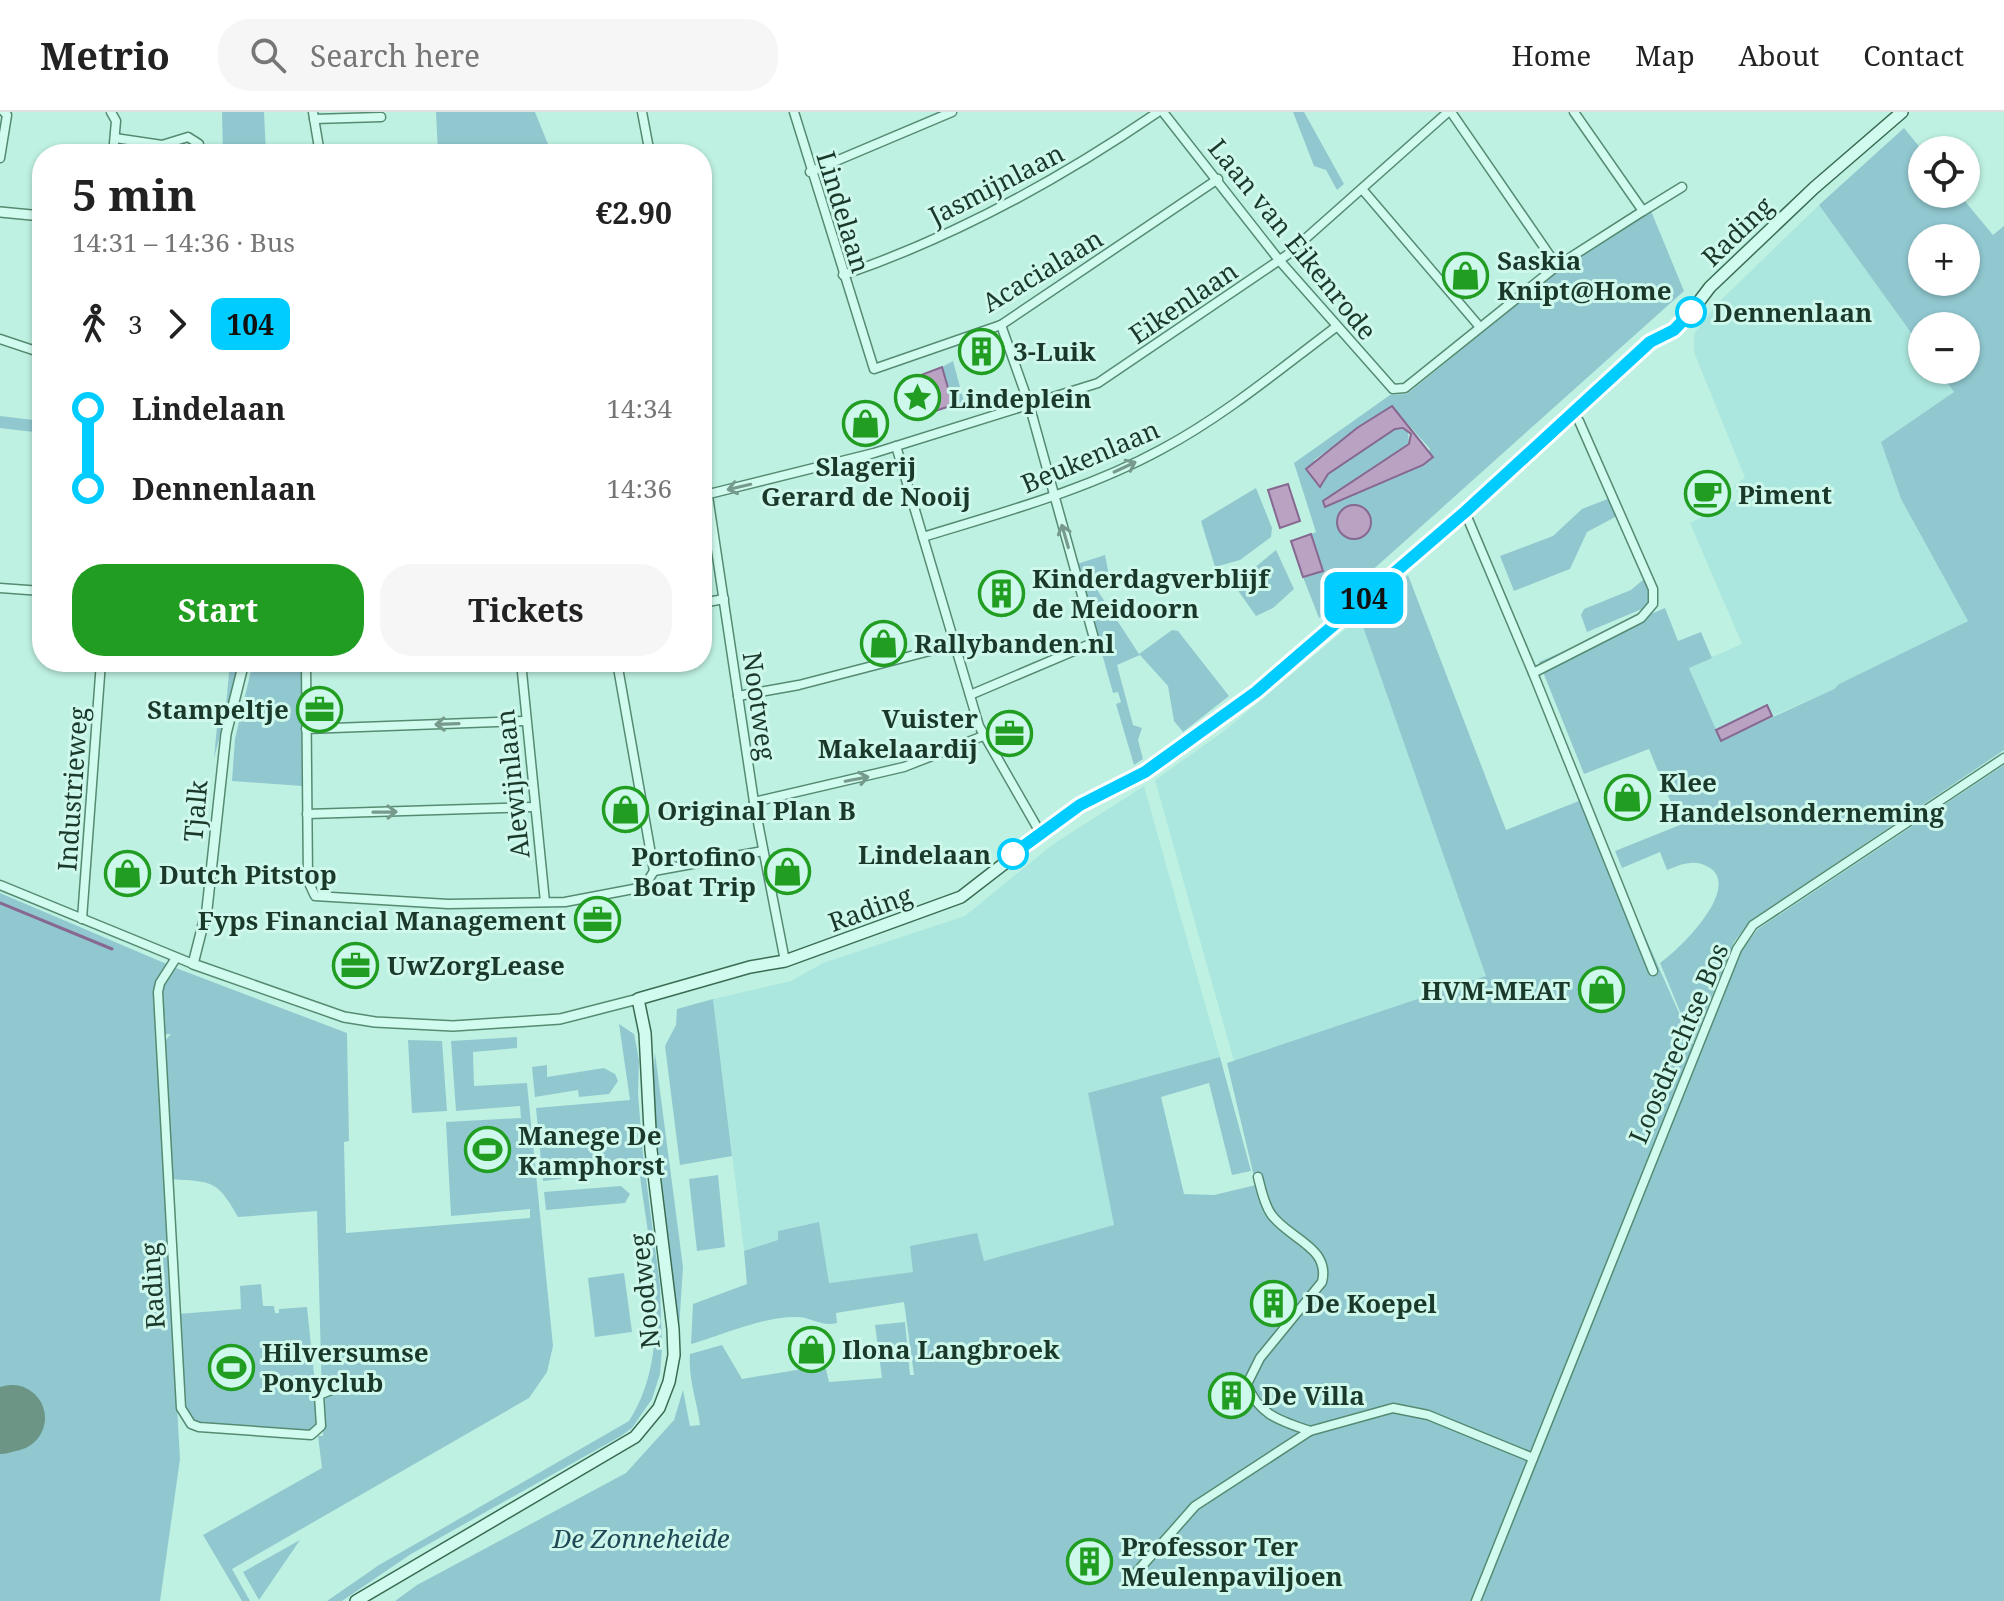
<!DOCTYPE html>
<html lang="en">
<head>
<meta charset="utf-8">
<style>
  :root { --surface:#fff; --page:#f6f6f6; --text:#222; --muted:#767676; --line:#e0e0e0; --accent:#219e21 }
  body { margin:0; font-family:"Noto Serif",serif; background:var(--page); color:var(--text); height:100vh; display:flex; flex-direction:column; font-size:30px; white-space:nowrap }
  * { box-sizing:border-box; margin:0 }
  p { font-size:26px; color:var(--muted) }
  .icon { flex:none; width:44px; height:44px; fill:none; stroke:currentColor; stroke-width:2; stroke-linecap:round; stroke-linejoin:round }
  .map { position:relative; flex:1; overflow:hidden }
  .panel { position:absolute; left:32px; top:32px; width:680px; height:528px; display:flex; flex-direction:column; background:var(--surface); border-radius:32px; box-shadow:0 2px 6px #0004 }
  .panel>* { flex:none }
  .badge { padding:0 16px; border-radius:12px; font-size:28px; line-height:52px }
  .tools { position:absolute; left:1908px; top:24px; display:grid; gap:16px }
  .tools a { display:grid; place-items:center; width:72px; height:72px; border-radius:50%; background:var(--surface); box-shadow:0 2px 6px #0004; font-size:40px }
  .map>.badge { position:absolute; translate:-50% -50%; box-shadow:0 0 0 4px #fff }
  .legs { display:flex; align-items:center; gap:12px; height:88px; padding:0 40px; font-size:26px }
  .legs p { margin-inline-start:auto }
  .overview { display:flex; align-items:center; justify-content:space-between; height:136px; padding:0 40px }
  h1 { font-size:44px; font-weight:700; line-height:60px }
  .action { display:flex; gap:16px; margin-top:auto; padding:16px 40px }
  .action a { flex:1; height:92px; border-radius:32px; background:var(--accent); color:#fff; font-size:32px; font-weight:700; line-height:92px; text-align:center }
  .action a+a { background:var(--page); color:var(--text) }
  ul { padding:0 40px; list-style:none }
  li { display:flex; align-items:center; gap:28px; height:80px; font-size:30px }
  li i { display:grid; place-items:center; width:12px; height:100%; margin:0 10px; background:currentColor }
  li i::after { content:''; width:20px; height:20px; margin:-10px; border:6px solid; border-radius:50%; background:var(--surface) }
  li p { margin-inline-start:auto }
  li:first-child i { background:linear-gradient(#0000 50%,currentColor 0) }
  li:last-child i { background:linear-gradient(currentColor 50%,#0000 0) }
  header { display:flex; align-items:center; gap:48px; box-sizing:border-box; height:112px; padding:0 40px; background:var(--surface); border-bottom:2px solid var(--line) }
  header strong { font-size:38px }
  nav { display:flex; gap:44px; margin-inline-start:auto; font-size:28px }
  .search { width:560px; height:72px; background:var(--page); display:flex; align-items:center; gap:20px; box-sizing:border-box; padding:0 28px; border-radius:32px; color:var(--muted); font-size:30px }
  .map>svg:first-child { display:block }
  .farmland { fill:#abe7de }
  .green { fill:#91c8d0; fill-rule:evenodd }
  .water { fill:#b9a2c2; stroke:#876891; stroke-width:2 }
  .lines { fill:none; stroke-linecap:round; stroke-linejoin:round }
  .stream { stroke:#876891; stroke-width:3 }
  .runway { stroke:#6c9586; stroke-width:66 }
  .minor-casing { stroke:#558b72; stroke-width:11 }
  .tertiary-casing { stroke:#558b72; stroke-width:12 }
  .secondary-casing { stroke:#396c53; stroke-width:14 }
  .minor { stroke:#d2fbef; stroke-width:8 }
  .tertiary { stroke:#d2fbef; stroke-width:9 }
  .secondary { stroke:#d2fbef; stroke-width:11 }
  .oneway { stroke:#769a8c }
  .line-1-casing { stroke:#fff; stroke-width:18 }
  .line-1 { stroke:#0cf; stroke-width:12 }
  .stop-1-dot { fill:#fff; stroke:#0cf; stroke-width:4 }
  .labels { text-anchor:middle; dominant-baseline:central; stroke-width:6; stroke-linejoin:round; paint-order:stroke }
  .street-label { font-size:26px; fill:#1b392a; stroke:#cef8ec }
  .poi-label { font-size:26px; font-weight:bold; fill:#1b392a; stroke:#cef8ec; text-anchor:start }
  .stop-label { font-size:26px; font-weight:bold; fill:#1b392a; stroke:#cef8ec; text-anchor:start }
  .park-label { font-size:26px; font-style:italic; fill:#204957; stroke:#cef8ec }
</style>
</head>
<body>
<header>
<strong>Metrio</strong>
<div class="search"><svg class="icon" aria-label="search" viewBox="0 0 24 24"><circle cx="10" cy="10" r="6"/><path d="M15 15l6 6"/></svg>Search here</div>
<nav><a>Home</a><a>Map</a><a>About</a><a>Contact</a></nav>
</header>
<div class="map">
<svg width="2004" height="1489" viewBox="0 0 2004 1489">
  <rect width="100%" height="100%" fill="#bef1e2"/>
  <g class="farmland">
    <polygon points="1819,93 1922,236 1922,258 1938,258 1954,280 1881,330 1901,387 1968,509 1839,572 1834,577 1772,604 1766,593 1716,618 1689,555 1742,532 1690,411 1740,386 1734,373 1745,366 1694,240 1694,222 1718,191"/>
    <polygon points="1360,505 1488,864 1235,953 1155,668 1224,619"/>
    <polygon points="1144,674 1220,945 1088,981 1115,1113 983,1150 911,1134 914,1160 828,1171 779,1130 744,1139 713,887 791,869 823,851 965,804 1052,733"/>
  </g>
  <g class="green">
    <polygon points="222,0 264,0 266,42 223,42"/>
    <polygon points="436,0 535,0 552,42 438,42"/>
    <polygon points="1293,0 1304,0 1344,72 1337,78 1326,58 1314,54"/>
    <path d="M1904,16L1922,38V82H1959L1993,123L2004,114V638L1750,809L1734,830L1693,931L1660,851C1680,837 1741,777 1710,756C1696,746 1681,752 1667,758L1660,740L1622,756L1615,739L1680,713L1649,637L1584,662L1539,550L1665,496L1678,529L1701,520L1712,546L1689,556L1721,629L1834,577L1839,572L1968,509L1901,387L1881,330L1954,280L1938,258H1966V214H1922V236L1819,93ZM1922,126H1966V170H1922Z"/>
    <path d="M1651,99L1684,179L1319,506L1303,465L1323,458L1311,422L1316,420L1294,351L1390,283L1406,282L1412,278L1561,156ZM1392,294L1430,337L1423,353L1326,394L1335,382L1409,332L1408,318L1395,317L1386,322L1328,362L1322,374L1314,348ZM1350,394L1371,410L1369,419L1342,422L1339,419L1345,395Z"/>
    <polygon points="953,249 964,290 953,293 942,255"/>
    <polygon points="0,304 42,309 42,321 0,316"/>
    <polygon points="1256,376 1272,416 1271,425 1240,448 1215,455 1201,409"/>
    <polygon points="1610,386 1617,404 1587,420 1570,457 1514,479 1500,444 1553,424 1582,397"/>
    <polygon points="1276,438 1294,477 1273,496 1256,504 1234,473"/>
    <polygon points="1105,443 1109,463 1092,470 1139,542 1172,518 1178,519 1229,584 1183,620 1174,609 1168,574 1140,543 1117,553 1133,613 1142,616 1138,628 1143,647 1134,653 1116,592 1121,590 1118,580 1113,581 1077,452"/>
    <path d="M1408,463L1506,718L1584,687L1696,939L1741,839L1758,817L2004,653V1489H395L417,1473L626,1361L674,1308L683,1278L690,1314L700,1313C697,1288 688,1268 690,1242L722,1233L742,1267L820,1254L826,1257L829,1270L882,1266L875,1213L905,1210L910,1263H914L904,1190L836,1201L837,1211C820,1215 810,1204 795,1205C761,1205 723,1223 691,1232L693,1192L747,1172L744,1139L778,1128V1119L819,1110L829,1171L913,1160L910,1134L977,1121L984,1149L1114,1113L1088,981L1220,945L1251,1059L1232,1063L1209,971L1161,985L1184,1082L1214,1083L1256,1073L1227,951L1486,864L1360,506Z"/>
    <polygon points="1644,467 1652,489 1649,494 1587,520 1581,503 1584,497 1631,478"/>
    <polygon points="230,550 240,550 214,646 219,593 226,594"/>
    <polygon points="253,550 301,550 302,674 232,669 235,627"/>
    <path d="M0,781L176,856L347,921L349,1029L344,1030L346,1121L530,1106V1097L451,1104L446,1010L521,1006L520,994L456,999L451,929L517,925V936L473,940L474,974L527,971L553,1234L547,1260L529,1286L232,1457L250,1489H242L203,1423L322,1356L318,1324H323L317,1099L238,1105C217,1067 212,1070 169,1067L164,930L171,922L156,923L180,1347L160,1489H0Z"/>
    <polygon points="713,887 732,1044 680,1053 665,934 676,913 677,897"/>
    <path d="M619,912L634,922L639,948L638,982L643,1043L660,1174L662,1236L660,1262L652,1287L632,1316L621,1324L411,1442L342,1489H327L379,1453L629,1309C674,1239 650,1143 640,1064L623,1055L565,1062L561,1067L543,1069L536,996L630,988Z"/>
    <polygon points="408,928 442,929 447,999 412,1001"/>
    <polygon points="655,941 683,1155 679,1217 652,985"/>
    <polygon points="547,953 547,965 604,956 615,962 618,969 609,982 579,985 578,978 535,985 532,955"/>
    <polygon points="718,1063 725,1135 697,1139 689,1067"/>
    <polygon points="621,1074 630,1082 625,1091 546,1098 544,1080"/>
    <polygon points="624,1161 632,1220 595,1225 588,1166"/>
    <path d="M261,1172L263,1194H274L275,1201H279V1197L307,1195L319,1310L309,1320L199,1311C173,1297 179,1230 178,1202L241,1197L240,1174Z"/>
    <polygon points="300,1428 259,1488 243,1460"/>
  </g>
  <g class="water">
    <polygon points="942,255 953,293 914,306 900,271"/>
    <polygon points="1392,294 1433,345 1423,353 1325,395 1323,389 1409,332 1411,322 1403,316 1395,317 1328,362 1320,375 1306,357 1357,316"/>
    <polygon points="1288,372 1300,409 1280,416 1268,378"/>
    <circle cx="1354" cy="410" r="17"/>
    <polygon points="1311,422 1323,459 1303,465 1291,429"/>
    <polygon points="1767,593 1772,604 1721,629 1716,618"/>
  </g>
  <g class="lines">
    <polyline class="stream" points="0,791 112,837"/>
    <polyline class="runway" points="0,1309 12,1306"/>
    <defs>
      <g id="minor">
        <polyline points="111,0 116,9 113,42"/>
        <polyline points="313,0 320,42"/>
        <polyline points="642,0 650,42"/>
        <polyline points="794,0 874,257 1001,213 1218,67"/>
        <polyline points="1163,0 1279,148 1393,277 1405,276 1557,154 1643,99 1574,0"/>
        <polyline points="1451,0 1557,154"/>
        <polyline points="314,7 381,5"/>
        <polyline points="115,26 162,33 188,25 199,32 199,42"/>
        <polyline points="0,46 7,3 4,0"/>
        <polyline points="810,60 952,0"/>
        <polyline points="1362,77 1479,214"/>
        <polyline points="1643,99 1682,75"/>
        <path d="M843,163C957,124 1059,68 1158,0"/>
        <polyline points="0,227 42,241"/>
        <polyline points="39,239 42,218"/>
        <polyline points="1579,309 1653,477 1653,492 1641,506 1533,561 1653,859"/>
        <polyline points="896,334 979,614 1041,722"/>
        <polyline points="702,344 754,690 785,849"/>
        <polyline points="709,382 874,341 1098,271 1287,143 1448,0"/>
        <polyline points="1465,400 1533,561"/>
        <path d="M923,425C1004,400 1087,378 1162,337C1224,304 1280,257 1336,215"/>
        <polyline points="0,476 42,479"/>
        <polyline points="702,491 724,487"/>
        <polyline points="306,550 308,769 315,784 448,792 565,790 644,775 654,759 763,739"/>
        <polyline points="521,550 545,790"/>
        <polyline points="617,550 654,759"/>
        <polyline points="970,583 1095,530 1029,292 1001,213"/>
        <polyline points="738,584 799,573 953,533"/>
        <polyline points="306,617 525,609"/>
        <polyline points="754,690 904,655 983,624"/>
        <polyline points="307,702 533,695"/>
        <polyline points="0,773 193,852"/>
        <polyline points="82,807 101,550"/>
        <polyline points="176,846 160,871 158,880 181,1296 191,1312 199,1315 311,1323 321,1314 319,1283 339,1275"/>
        <path d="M1258,1065C1261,1077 1264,1092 1271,1102C1287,1126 1331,1135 1322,1170L1260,1246L1247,1272C1258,1303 1281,1309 1310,1319"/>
        <polyline points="1127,1471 1195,1394 1310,1319 1393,1296 1428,1303 1533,1346"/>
        <polyline points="1476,1489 1737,837 1753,813 2004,646"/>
      </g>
      <g id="tertiary">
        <polyline points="0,100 42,104"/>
        <polyline points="244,550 226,622 207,797 193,852 344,905 375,910 453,914 560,907 638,887"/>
      </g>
      <polyline id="secondary" points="356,1489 635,1325 659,1296 669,1270 674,1243 673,1217 651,1038 645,921 638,887 750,855 785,849 961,785 1080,693 1145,660 1256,580 1465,400 1650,230 1682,212 1710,175 1814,76 1902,0"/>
    </defs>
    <use href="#minor" class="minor-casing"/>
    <use href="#tertiary" class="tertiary-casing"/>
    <use href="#secondary" class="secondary-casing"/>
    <use href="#minor" class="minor"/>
    <use href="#tertiary" class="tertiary"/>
    <use href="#secondary" class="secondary"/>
  </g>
  <defs><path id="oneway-shaft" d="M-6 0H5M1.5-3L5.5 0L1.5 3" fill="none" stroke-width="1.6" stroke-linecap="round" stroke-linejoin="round" transform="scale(2)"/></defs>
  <g class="oneway">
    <use href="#oneway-shaft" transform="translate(1125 355) rotate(-25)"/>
    <use href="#oneway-shaft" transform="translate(739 375) rotate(167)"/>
    <use href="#oneway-shaft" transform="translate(1065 424) rotate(-106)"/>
    <use href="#oneway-shaft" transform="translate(447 612) rotate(178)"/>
    <use href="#oneway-shaft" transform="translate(857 667) rotate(-11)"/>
    <use href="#oneway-shaft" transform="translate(385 700) rotate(-1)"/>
  </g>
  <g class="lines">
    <defs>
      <polyline id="line-1" points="1013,742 1080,693 1145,660 1256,580 1465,400 1650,230 1674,218 1691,200"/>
    </defs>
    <use href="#line-1" class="line-1-casing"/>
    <use href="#line-1" class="line-1"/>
  </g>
  <defs>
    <symbol id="shop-ring" viewBox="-11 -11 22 22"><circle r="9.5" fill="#cef8ec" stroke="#219e21" stroke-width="1.5"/><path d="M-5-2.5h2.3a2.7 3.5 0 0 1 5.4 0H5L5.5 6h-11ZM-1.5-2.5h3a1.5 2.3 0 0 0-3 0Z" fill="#219e21"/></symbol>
    <symbol id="building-ring" viewBox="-11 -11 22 22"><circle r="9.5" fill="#cef8ec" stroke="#219e21" stroke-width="1.5"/><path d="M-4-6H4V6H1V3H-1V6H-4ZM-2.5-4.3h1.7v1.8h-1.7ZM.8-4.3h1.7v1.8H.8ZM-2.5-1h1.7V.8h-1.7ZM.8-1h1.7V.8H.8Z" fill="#219e21"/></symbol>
    <symbol id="sight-ring" viewBox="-11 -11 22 22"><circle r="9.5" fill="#cef8ec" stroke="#219e21" stroke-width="1.5"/><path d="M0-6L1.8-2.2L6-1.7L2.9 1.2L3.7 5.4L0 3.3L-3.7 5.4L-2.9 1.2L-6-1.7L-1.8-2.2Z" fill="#219e21"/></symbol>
    <symbol id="cafe-ring" viewBox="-11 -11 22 22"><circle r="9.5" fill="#cef8ec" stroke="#219e21" stroke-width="1.5"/><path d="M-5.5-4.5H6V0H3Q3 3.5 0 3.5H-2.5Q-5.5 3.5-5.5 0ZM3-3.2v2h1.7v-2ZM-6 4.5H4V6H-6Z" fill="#219e21"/></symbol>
    <symbol id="office-ring" viewBox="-11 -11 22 22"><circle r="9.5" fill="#cef8ec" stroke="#219e21" stroke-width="1.5"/><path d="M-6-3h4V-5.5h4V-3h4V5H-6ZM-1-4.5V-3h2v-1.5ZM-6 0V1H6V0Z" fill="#219e21"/></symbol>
    <symbol id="stadium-ring" viewBox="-11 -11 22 22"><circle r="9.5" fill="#cef8ec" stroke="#219e21" stroke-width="1.5"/><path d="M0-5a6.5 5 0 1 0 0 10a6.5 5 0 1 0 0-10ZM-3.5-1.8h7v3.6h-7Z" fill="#219e21"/></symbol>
  </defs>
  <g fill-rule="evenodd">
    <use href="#shop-ring" x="1440" y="138" width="51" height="51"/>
    <use href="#building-ring" x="956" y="214" width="51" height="51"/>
    <use href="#sight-ring" x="892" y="260" width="51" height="51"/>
    <use href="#shop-ring" x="840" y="286" width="51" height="51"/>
    <use href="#cafe-ring" x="1682" y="356" width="51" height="51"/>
    <use href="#building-ring" x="976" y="456" width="51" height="51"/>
    <use href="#shop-ring" x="858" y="506" width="51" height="51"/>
    <use href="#office-ring" x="294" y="572" width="51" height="51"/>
    <use href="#office-ring" x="984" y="596" width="51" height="51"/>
    <use href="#shop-ring" x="1602" y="660" width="51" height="51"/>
    <use href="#shop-ring" x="600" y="672" width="51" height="51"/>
    <use href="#shop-ring" x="762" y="734" width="51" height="51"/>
    <use href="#shop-ring" x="102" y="736" width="51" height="51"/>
    <use href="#office-ring" x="572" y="782" width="51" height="51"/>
    <use href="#office-ring" x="330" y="828" width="51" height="51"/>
    <use href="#shop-ring" x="1576" y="852" width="51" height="51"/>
    <use href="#stadium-ring" x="462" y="1012" width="51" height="51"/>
    <use href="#building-ring" x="1248" y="1166" width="51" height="51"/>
    <use href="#shop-ring" x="786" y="1212" width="51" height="51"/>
    <use href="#stadium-ring" x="206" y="1230" width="51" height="51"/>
    <use href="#building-ring" x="1206" y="1258" width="51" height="51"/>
    <use href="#building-ring" x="1064" y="1424" width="51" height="51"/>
  </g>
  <g class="stop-1-dot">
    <circle cx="1691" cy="200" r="14"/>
    <circle cx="1013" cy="742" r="14"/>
  </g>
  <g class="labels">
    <g class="street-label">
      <text transform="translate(996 72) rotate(-27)">Jasmijnlaan</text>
      <text transform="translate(844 100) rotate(73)">Lindelaan</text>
      <text transform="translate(1737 119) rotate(-44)">Rading</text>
      <text transform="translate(1293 127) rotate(51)">Laan van Eikenrode</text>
      <text transform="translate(1042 158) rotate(-31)">Acacialaan</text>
      <text transform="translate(1183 190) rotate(-34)">Eikenlaan</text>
      <text transform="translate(1090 344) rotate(-23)">Beukenlaan</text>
      <text transform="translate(760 594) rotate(82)">Nootweg</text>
      <text transform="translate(512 672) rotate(-96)">Alewijnlaan</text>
      <text transform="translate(72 677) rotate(-86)">Industrieweg</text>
      <text transform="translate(195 699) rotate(-85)">Tjalk</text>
      <text transform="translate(870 796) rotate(-20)">Rading</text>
      <text transform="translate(1678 931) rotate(-67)">Loosdrechtse Bos</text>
      <text transform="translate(152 1174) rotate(-94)">Rading</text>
      <text transform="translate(644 1179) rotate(-96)">Noodweg</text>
    </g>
    <g class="poi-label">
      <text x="1497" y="148">Saskia<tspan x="1497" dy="30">Knipt@Home</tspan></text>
      <text x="1013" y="239">3-Luik</text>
      <text x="949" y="286">Lindeplein</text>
      <text x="866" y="354" text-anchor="middle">Slagerij<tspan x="866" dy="30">Gerard de Nooij</tspan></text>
      <text x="1738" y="382">Piment</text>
      <text x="1032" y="466">Kinderdagverblijf<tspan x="1032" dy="30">de Meidoorn</tspan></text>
      <text x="914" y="531">Rallybanden.nl</text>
      <text x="289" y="597" text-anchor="end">Stampeltje</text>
      <text x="978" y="606" text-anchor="end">Vuister<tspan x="978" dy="30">Makelaardij</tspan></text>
      <text x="1659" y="670">Klee<tspan x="1659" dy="30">Handelsonderneming</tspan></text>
      <text x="657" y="698">Original Plan B</text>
      <text x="756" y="744" text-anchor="end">Portofino<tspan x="756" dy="30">Boat Trip</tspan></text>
      <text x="159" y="762">Dutch Pitstop</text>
      <text x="566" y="808" text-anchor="end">Fyps Financial Management</text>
      <text x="387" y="853">UwZorgLease</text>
      <text x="1570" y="878" text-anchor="end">HVM-MEAT</text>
      <text x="518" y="1023">Manege De<tspan x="518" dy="30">Kamphorst</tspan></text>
      <text x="1305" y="1191">De Koepel</text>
      <text x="842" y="1237">Ilona Langbroek</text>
      <text x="262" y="1240">Hilversumse<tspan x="262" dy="30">Ponyclub</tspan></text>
      <text x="1262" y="1283">De Villa</text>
      <text x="1121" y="1434">Professor Ter<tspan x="1121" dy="30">Meulenpaviljoen</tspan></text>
    </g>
    <g class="stop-label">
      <text x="1713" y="200">Dennenlaan</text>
      <text x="991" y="742" text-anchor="end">Lindelaan</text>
    </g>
    <g class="park-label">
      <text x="641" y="1426">De Zonneheide</text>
    </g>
  </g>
</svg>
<div class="tools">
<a><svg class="icon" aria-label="locate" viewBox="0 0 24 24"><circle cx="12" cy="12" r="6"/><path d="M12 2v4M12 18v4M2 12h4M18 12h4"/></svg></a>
<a>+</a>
<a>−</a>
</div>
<b class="badge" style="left:1364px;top:486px;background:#0cf;color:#111">104</b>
<section class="panel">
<div class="overview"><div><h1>5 min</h1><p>14:31 – 14:36 · Bus</p></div><b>€2.90</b></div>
<div class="legs"><svg class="icon" aria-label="walk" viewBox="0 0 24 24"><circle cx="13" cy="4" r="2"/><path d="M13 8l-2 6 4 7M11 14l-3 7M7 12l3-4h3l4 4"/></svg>3<svg class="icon" aria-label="forward" viewBox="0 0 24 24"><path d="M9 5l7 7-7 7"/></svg><b class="badge" style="background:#0cf;color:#111">104</b></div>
<ul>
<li><i style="color:#0cf"></i><b>Lindelaan</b><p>14:34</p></li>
<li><i style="color:#0cf"></i><b>Dennenlaan</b><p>14:36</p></li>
</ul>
<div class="action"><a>Start</a><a>Tickets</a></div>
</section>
</div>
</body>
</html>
